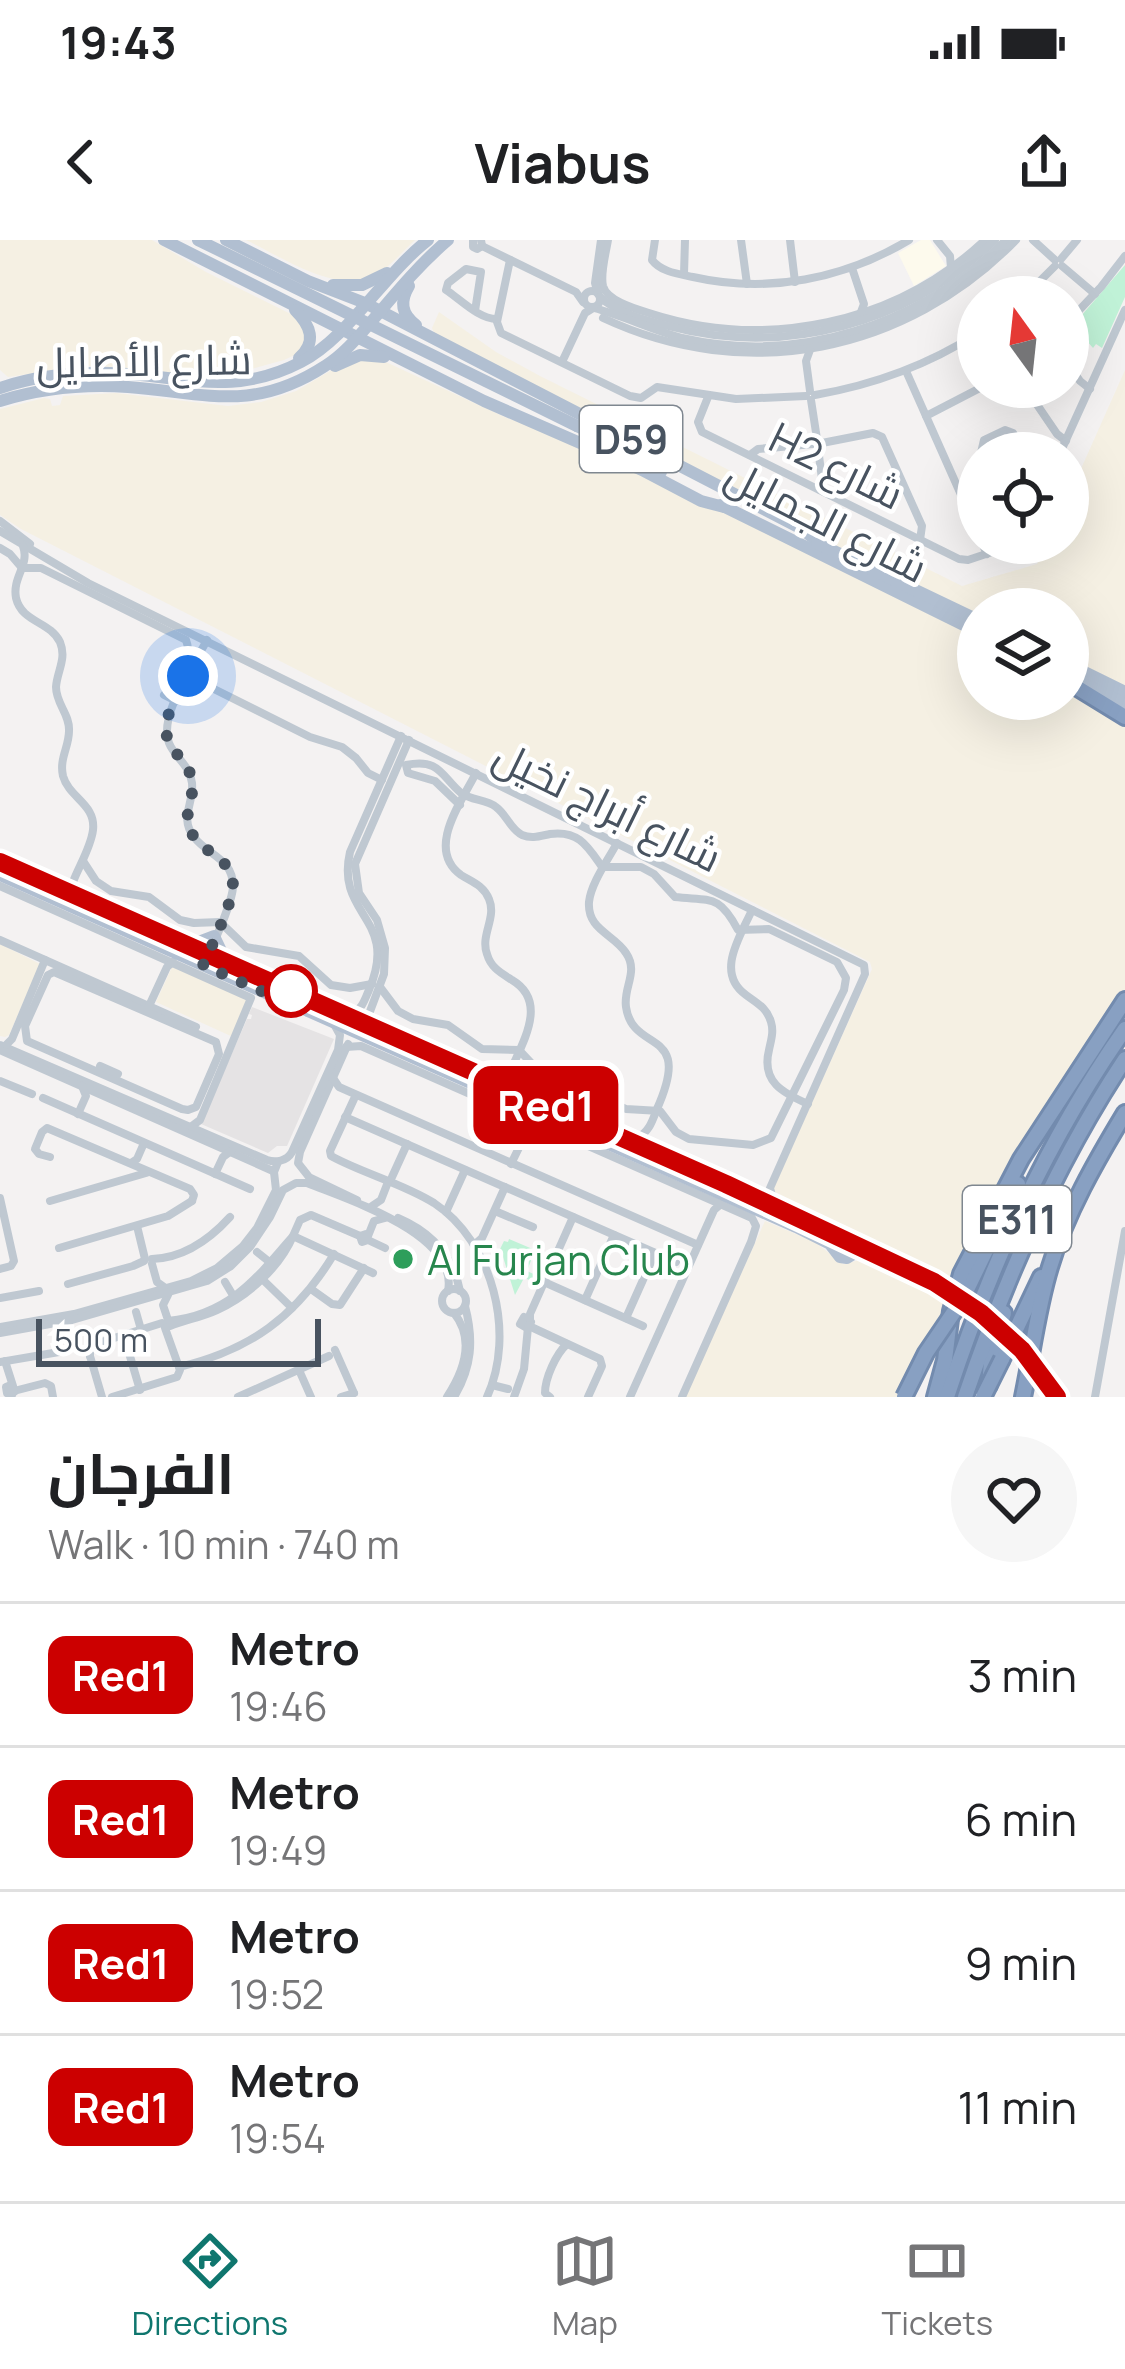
<!DOCTYPE html>
<html lang="en">
<head>
<meta charset="utf-8">
<style>
  :root { --surface:#fff; --page:#f6f6f6; --text:#202124; --muted:#757577; --line:#e0e0e0; --accent:#0f766e }
  body { margin:0; font-family:Manrope,Cairo,sans-serif; background:var(--page); color:var(--text); height:100vh; display:flex; flex-direction:column; font-size:45px; white-space:nowrap }
  * { box-sizing:border-box; margin:0 }
  p { font-size:39px; color:var(--muted) }
  .icon { flex:none; width:66px; height:66px; fill:none; stroke:currentColor; stroke-width:2; stroke-linecap:round; stroke-linejoin:round }
  .map { position:relative; height:1157px; overflow:hidden }
  .drawer { display:flex; flex-direction:column; background:var(--surface); flex:1 }
  .drawer>* { flex:none }
  .badge { padding:0 24px; border-radius:18px; font-size:42px; line-height:78px }
  .needle { width:78px; rotate:345deg }
  .controls { position:absolute; left:957px; top:36px; display:grid; gap:24px }
  .controls a { display:grid; place-items:center; width:132px; height:132px; border-radius:50%; background:var(--surface); box-shadow:0 12px 48px #0002; font-size:60px }
  .scale { position:absolute; left:36px; bottom:30px; width:285px; box-sizing:border-box; padding-left:12px; border:6px solid #485360; border-top:0; font-size:33px; line-height:42px; white-space:nowrap; color:#485360; -webkit-text-stroke:9px #fff; paint-order:stroke }
  .you { position:absolute; width:60px; height:60px; margin:-30px; border:9px solid #fff; border-radius:50%; background:#1a73e8; box-shadow:0 0 0 18px #1a73e833 }
  .map>.badge { position:absolute; translate:-50% -50%; box-shadow:0 0 0 6px #fff }
  .round { display:grid; place-items:center; flex:none; width:126px; height:126px; border-radius:63px; background:var(--page) }
  .summary { display:flex; align-items:center; justify-content:space-between; height:204px; padding:0 48px }
  h1 { font-size:57px; font-weight:700; line-height:90px }
  ul { padding:0; list-style:none }
  li { display:flex; align-items:center; gap:36px; height:144px; padding:0 48px; border-top:3px solid var(--line) }
  li div { flex:1 }
  li b { display:block; font-size:45px }
  li em { font-style:normal }
  li .badge { min-width:132px; font-weight:700; text-align:center }
  .status { display:flex; justify-content:space-between; align-items:center; height:84px; padding:0 60px; background:var(--surface); direction:ltr }
  .status svg { height:33px; fill:currentColor }
  header { display:flex; justify-content:space-between; align-items:center; height:156px; padding:0 48px; background:var(--surface); font-size:54px; font-weight:700 }
  .dock { display:flex; justify-content:space-around; align-items:center; height:168px; border-top:3px solid var(--line); background:var(--surface); font-size:33px; color:var(--muted) }
  .dock a { display:grid; justify-items:center; gap:6px }
  .dock .active { color:var(--accent) }
  .map>svg:first-child { display:block }
  .commercial { fill:#fdfaed }
  .education { fill:#e5e3e4 }
  .green { fill:#c0f2d7 }
  .sand { fill:#f5f0e3 }
  .lines { fill:none; stroke-linecap:round; stroke-linejoin:round }
  .major-tunnel { stroke:#d2d2d5; stroke-width:12; stroke-dasharray:12 6; stroke-linecap:butt }
  .highway-casing { stroke:#738bae; stroke-width:20 }
  .minor { stroke:#bfc8d1; stroke-width:8 }
  .major { stroke:#b1bfd1; stroke-width:12 }
  .highway { stroke:#88a0c2; stroke-width:14 }
  .rail-casing { stroke:#b4b6bc; stroke-width:8 }
  .rail { stroke:#fff; stroke-width:3; stroke-dasharray:9; stroke-linecap:butt }
  .highway-bridge-casing { stroke:#738bae; stroke-width:20; stroke-linecap:butt }
  .major-bridge { stroke:#b1bfd1; stroke-width:12 }
  .highway-bridge { stroke:#88a0c2; stroke-width:14 }
  .line-casing { stroke:#fff; stroke-width:27 }
  .line { stroke:#c00; stroke-width:18 }
  .walk { stroke:#485360; stroke-width:12; stroke-dasharray:0 21.6 }
  .stop-dot { fill:#fff; stroke:#c00; stroke-width:6 }
  .leisure-dot { fill:#2e9e5b; stroke:#fff; stroke-width:4.5 }
  .labels { text-anchor:middle; dominant-baseline:central; stroke-width:9; stroke-linejoin:round; paint-order:stroke }
  .shield { fill:#fff; stroke:#7f8790; stroke-width:3 }
  .shield-label { font-size:39px; font-weight:bold; fill:#485360 }
  .street-label { font-size:42px; fill:#485360; stroke:#fff }
  .leisure-label { font-size:42px; fill:#27864d; stroke:#fff; text-anchor:start }
</style>
</head>
<body>
<div class="status"><b>19:43</b><svg viewBox="0 0 49 12"><path d="M0 12V9h3v3zM5 12V6h3v6zM10 12V3h3v9zM15 12V0h3v12zM26 1h20v11H26zM47 4h2v5h-2z"/></svg></div>
<header><svg class="icon" aria-label="back" viewBox="0 0 24 24"><path d="M15 5l-7 7 7 7"/></svg>Viabus<svg class="icon" aria-label="share" viewBox="0 0 24 24"><path d="M12 15V3M7 8l5-5 5 5M5 13v7h14v-7"/></svg></header>
<div class="map">
<svg width="1125" height="1157" viewBox="0 0 1125 1157">
  <rect width="100%" height="100%" fill="#f4f2f2"/>
  <polygon class="commercial" points="921,0 930,0 946,26 914,46 898,13"/>
  <polygon class="education" points="252,767 334,799 287,906 277,906 268,913 201,884 247,779 251,779 252,775 249,774"/>
  <g class="green">
    <polygon points="1125,25 1125,57 1102,108 1096,104 1093,108 1080,93 1075,97 1069,90"/>
    <polygon points="509,999 535,1010 527,1031 540,1037 538,1043 524,1038 515,1055 503,1017 499,1017 498,1013 504,1001 508,1002"/>
  </g>
  <g class="sand">
    <polygon points="0,0 152,0 206,32 299,78 308,99 297,114 284,120 229,135 206,137 116,127 84,126 8,137 0,130"/>
    <path d="M246,0H415C402,12 388,30 371,37C334,53 280,16 246,0Z"/>
    <polygon points="439,72 496,112 540,136 962,346 1037,324 1048,303 1068,303 1068,258 1125,130 1125,448 1068,421 1068,369 978,369 978,377 715,245 435,95 432,88"/>
    <polygon points="375,117 507,178 548,193 707,263 978,396 978,459 1068,459 1068,439 1125,467 1125,753 1064,846 989,984 929,1104 897,1157 685,1157 765,981 815,1002 843,1024 856,1021 865,1010 891,1016 886,1027 918,1037 929,1028 888,1009 863,1004 774,957 772,952 872,729 870,722 21,289 0,275 0,169 44,158 50,159 52,166 60,165 63,156 116,153 228,166 261,162 296,151 342,124"/>
    <polygon points="0,704 40,724 9,795 5,797 0,796"/>
    <polygon points="172,727 249,760 233,797 156,762"/>
  </g>
  <g class="lines">
    <g class="major-tunnel">
      <polyline points="248,729 333,766"/>
      <polyline points="268,754 308,771"/>
    </g>
    <defs>
      <g id="highway">
        <polyline points="1068,442 1125,477"/>
        <polyline points="962,1060 1018,944"/>
        <polyline points="1002,1119 1041,1037"/>
        <polyline points="989,1145 992,1110 1004,1073"/>
        <polyline points="935,1157 945,1120 951,1071 961,1034 1021,919 1125,760"/>
        <path d="M947,1157C989,1028 1047,900 1125,789"/>
        <path d="M965,1157C1005,1039 1056,923 1125,819"/>
        <path d="M1023,1157C1032,1114 1037,1069 1050,1027C1066,973 1096,921 1125,873"/>
      </g>
    </defs>
    <use href="#highway" class="highway-casing"/>
    <g class="minor">
      <polyline points="473,0 473,7 477,9 482,6 481,0"/>
      <path d="M608,0C606,13 600,33 603,46C607,61 636,69 649,73C766,111 896,84 985,0"/>
      <path d="M655,0L652,20C661,32 679,34 693,37C768,54 844,39 909,0"/>
      <polyline points="741,0 747,44"/>
      <polyline points="790,0 795,42"/>
      <polyline points="937,0 950,16 951,28"/>
      <polyline points="1033,0 1055,20"/>
      <polyline points="482,6 576,52 583,62"/>
      <polyline points="1061,19 1077,0"/>
      <polyline points="510,20 497,82 501,93 630,156 641,158 657,147 736,159 806,156"/>
      <polyline points="1062,26 1095,54"/>
      <polyline points="852,28 864,64 861,72"/>
      <polyline points="684,34 685,0"/>
      <circle cx="592" cy="59" r="8"/>
      <polyline points="598,54 595,43 601,0"/>
      <path d="M600,57C617,73 645,80 668,86C785,117 908,84 995,0"/>
      <polyline points="1024,57 1055,26"/>
      <path d="M594,68C624,76 652,90 682,98C800,125 921,84 1006,0"/>
      <path d="M475,71L481,32L466,29L448,43L446,50L449,52C463,62 480,79 497,79"/>
      <path d="M603,78C746,145 906,113 1016,0"/>
      <polyline points="1068,82 1101,47 1125,16"/>
      <polyline points="810,110 806,121 810,151"/>
      <polyline points="562,122 585,73 593,68"/>
      <polyline points="1068,124 1080,141 1090,149"/>
      <polyline points="906,131 978,293"/>
      <polyline points="1025,147 1057,194 1066,201"/>
      <path d="M815,155C873,145 928,125 978,93"/>
      <polyline points="708,157 698,182 702,192 959,319 968,320 1019,303"/>
      <polyline points="811,160 817,199"/>
      <polyline points="926,176 982,147"/>
      <polyline points="822,203 873,193 882,197 922,286 920,300"/>
      <polyline points="818,208 822,239 820,250"/>
      <polyline points="981,213 984,200 1005,190 1013,193 1027,213"/>
      <polyline points="1060,213 1125,70"/>
      <polyline points="750,215 758,209 813,204"/>
      <polyline points="0,281 30,304"/>
      <polyline points="0,291 88,343 864,725 865,734 770,948 773,959"/>
      <polyline points="982,303 987,314"/>
      <path d="M23,306C30,325 12,337 16,358C22,383 50,381 60,402C67,419 57,431 56,447C56,464 70,474 69,491C69,507 59,519 63,536C69,558 96,564 93,590C91,607 79,626 73,642L74,650"/>
      <path d="M0,308L10,314L22,328H41L186,400C194,420 176,440 164,455L176,461"/>
      <polyline points="188,436 310,497 342,507 356,518 368,533 382,540"/>
      <path d="M476,533C462,561 425,609 461,635C472,642 483,645 489,659C497,678 480,695 487,714C491,728 501,733 512,740C549,762 522,803 510,832L497,838"/>
      <path d="M617,603C608,620 591,643 589,662C587,690 614,694 626,713C639,732 623,747 626,767C633,815 694,786 657,869C652,882 649,892 637,898"/>
      <polyline points="83,621 96,641 111,651 149,657 180,680 194,683 220,682 246,707 299,716 331,745 350,748 372,744"/>
      <polyline points="0,646 251,758 200,880 192,886"/>
      <path d="M752,670C740,697 715,733 746,755C757,763 767,768 771,782C774,792 771,800 769,810C761,842 783,853 808,864"/>
      <polyline points="0,700 196,787"/>
      <path d="M204,725C211,708 233,663 233,646C233,618 207,615 194,597C179,578 194,564 192,543C190,525 175,518 169,503C158,476 194,425 207,400"/>
      <polygon points="54,732 216,802 219,814 196,867 188,870 182,869 27,801 25,786 48,735"/>
      <path d="M380,747L398,771L413,779L448,785L482,809L519,810L535,827L547,836L583,843L609,861L626,869L660,871L676,892L689,899L753,905L771,898L844,750L846,738L837,722L769,689L738,690C719,654 711,661 675,657L654,634L641,627H602C588,607 579,590 550,594C540,596 532,599 522,595C510,589 507,575 496,567C486,559 472,561 461,553C441,536 440,518 406,525L408,533L435,541L460,565"/>
      <polyline points="149,766 167,727 173,722"/>
      <path d="M353,774C363,767 364,761 369,750C400,677 335,677 350,612L401,496"/>
      <polyline points="372,783 369,774 384,734 385,708 377,680 359,653 355,624 409,500"/>
      <polyline points="348,804 300,912 298,923 309,937 357,960"/>
      <path d="M0,805L267,920C276,923 287,921 292,912L338,810L340,795L334,784"/>
      <polyline points="6,805 12,799 45,720"/>
      <polyline points="346,807 361,806 752,978 756,986 751,1002 682,1157"/>
      <polyline points="0,810 273,931"/>
      <polyline points="100,826 118,834"/>
      <polyline points="333,838 339,847 698,1005"/>
      <polyline points="0,841 32,854"/>
      <polyline points="43,858 250,949"/>
      <path d="M354,859L330,911L331,916C364,934 402,943 434,963C493,1002 516,1094 487,1157"/>
      <polyline points="78,874 86,856 82,846"/>
      <polyline points="345,877 676,1022"/>
      <polyline points="50,917 39,914 35,909 42,892 47,888 190,949 194,955 192,961"/>
      <polyline points="131,923 137,919 144,903"/>
      <polyline points="511,924 532,881"/>
      <polyline points="215,934 223,917 231,911"/>
      <polyline points="392,937 407,904"/>
      <polyline points="0,958 14,1021 11,1026 0,1029"/>
      <polyline points="50,961 146,933"/>
      <polyline points="372,966 381,960 388,942"/>
      <polyline points="495,971 533,987"/>
      <polyline points="446,972 465,930"/>
      <path d="M398,978C431,992 453,1016 460,1051"/>
      <polyline points="137,986 145,1019"/>
      <polyline points="360,996 311,975 300,980 293,996 373,1033"/>
      <polyline points="368,996 374,981 385,978"/>
      <polyline points="368,1000 362,1002 360,996 366,994 368,1000 385,1008"/>
      <polyline points="474,1005 482,998 505,947"/>
      <polyline points="59,1008 168,976 192,961"/>
      <polyline points="257,1012 272,1024"/>
      <path d="M152,1019C183,1018 210,999 230,977"/>
      <polyline points="152,1024 157,1042 164,1047"/>
      <polyline points="259,1036 292,1068"/>
      <polyline points="225,1042 234,1057"/>
      <polyline points="544,1042 643,1086"/>
      <polyline points="68,1044 133,1026 144,1021"/>
      <polyline points="311,1049 332,1064 340,1065 364,1028"/>
      <circle cx="454" cy="1061" r="12"/>
      <polyline points="0,1058 39,1051"/>
      <polyline points="585,1060 614,995"/>
      <polyline points="136,1072 142,1093"/>
      <polygon points="524,1077 531,1082 527,1088 520,1084"/>
      <polyline points="626,1078 655,1013"/>
      <polyline points="168,1080 163,1065 168,1055"/>
      <polyline points="530,1080 530,1074 573,977"/>
      <path d="M168,1081C229,1075 257,1038 293,996C280,1027 248,1056 217,1070C202,1077 185,1080 170,1086"/>
      <polyline points="529,1086 600,1119 602,1126 588,1157"/>
      <polyline points="0,1087 74,1074 191,1041 217,1028 243,1006 257,988 276,950 274,932 278,922"/>
      <path d="M0,1093L72,1080L207,1041L231,1026L250,1007L270,977L283,950L296,943H307C348,960 459,994 448,1051"/>
      <polyline points="124,1096 140,1150"/>
      <polyline points="335,1110 354,1153"/>
      <polyline points="90,1116 90,1108 95,1104 162,1083"/>
      <polyline points="90,1116 102,1157"/>
      <polyline points="5,1121 13,1146"/>
      <polyline points="0,1122 59,1112"/>
      <path d="M179,1127C250,1110 296,1077 334,1014"/>
      <polyline points="299,1130 311,1157"/>
      <polyline points="492,1145 508,1149"/>
      <polyline points="14,1151 45,1143 51,1146 53,1157"/>
      <polyline points="11,1157 13,1153 7,1153 6,1147 11,1145 14,1152"/>
      <polyline points="112,1157 177,1137 180,1130 165,1088"/>
      <polyline points="238,1157 329,1116"/>
      <polyline points="341,1157 354,1153"/>
      <path d="M447,1157C464,1131 475,1099 454,1073"/>
      <path d="M454,1157C472,1127 474,1100 465,1066"/>
      <polyline points="514,1157 524,1129 528,1087"/>
      <path d="M550,1157L545,1153C545,1138 556,1114 567,1104"/>
      <polyline points="630,1157 714,970 721,964"/>
      <polyline points="1095,1157 1125,991"/>
    </g>
    <g class="major">
      <polyline points="164,0 484,161 642,230 701,261 724,267"/>
      <polyline points="226,0 308,41 365,63 802,289 822,305"/>
      <polyline points="333,45 362,45 387,33"/>
      <path d="M409,46C400,61 401,74 416,85"/>
      <path d="M295,70C311,86 317,102 299,118"/>
      <polyline points="335,126 360,115 384,117"/>
      <path d="M0,148C36,136 73,132 110,133C181,135 232,158 301,122C349,97 383,35 428,0"/>
      <path d="M0,161C42,148 85,144 128,147C205,153 253,173 325,126C346,113 362,92 378,74C400,48 422,22 448,0"/>
      <polyline points="577,186 617,205 661,232"/>
      <polyline points="721,265 978,392"/>
      <polyline points="817,303 978,380"/>
      <polyline points="1068,424 1125,452"/>
      <polyline points="1069,437 1125,464"/>
      <polyline points="0,620 248,729"/>
      <polyline points="0,635 268,754"/>
      <polyline points="193,704 214,696 224,717"/>
      <polyline points="308,771 796,987 830,1004 840,1017 847,1018 855,1013 856,1004 850,997 834,995 778,964 652,907 333,766"/>
    </g>
    <use href="#highway" class="highway"/>
    <defs>
      <polyline id="rail" points="0,622 726,944"/>
    </defs>
    <use href="#rail" class="rail-casing"/>
    <use href="#rail" class="rail"/>
    <defs>
      <g id="highway-bridge">
        <polyline points="904,1157 926,1113 962,1060"/>
        <polyline points="983,1157 1002,1119"/>
      </g>
    </defs>
    <use href="#highway-bridge" class="highway-bridge-casing"/>
    <polyline class="major-bridge" points="198,0 577,186"/>
    <use href="#highway-bridge" class="highway-bridge"/>
  </g>
  <g class="lines">
    <defs>
      <polyline id="line" points="0,622 726,944 934,1042 981,1073 1022,1110 1057,1157"/>
    </defs>
    <use href="#line" class="line-casing"/>
    <use href="#line" class="line"/>
    <path class="walk" d="M188,436C181,451 167,470 166,487C165,509 185,517 191,536C198,559 177,577 195,598C209,616 233,619 233,647C232,663 211,708 203,725L268,754L291,751"/>
  </g>
  <circle class="stop-dot" cx="291" cy="751" r="24"/>
  <circle class="leisure-dot" cx="403" cy="1019" r="12"/>
  <g class="labels">
    <g class="shield">
      <rect x="580" y="166" width="102" height="66" rx="9"/>
      <rect x="963" y="946" width="108" height="66" rx="9"/>
    </g>
    <g class="shield-label">
      <text x="631" y="199">D59</text>
      <text x="1017" y="979">E311</text>
    </g>
    <g class="street-label">
      <text transform="translate(144 120) rotate(-1)">شارع الأصايل</text>
      <text transform="translate(837 225) rotate(26)">H2 شارع</text>
      <text transform="translate(827 280) rotate(27)">شارع الجمايل</text>
      <text transform="translate(608 565) rotate(26)">شارع أبراج نخيل</text>
    </g>
    <g class="leisure-label">
      <text x="427" y="1019">Al Furjan Club</text>
    </g>
  </g>
</svg>
<div class="controls">
<a><svg class="needle" viewBox="-14 -14 28 28"><path d="M0-13l5 13h-10z" fill="#e53935"/><path d="M0 13l5-13h-10z" fill="#757577"/></svg></a>
<a><svg class="icon" aria-label="locate" viewBox="0 0 24 24"><circle cx="12" cy="12" r="6"/><path d="M12 2v4M12 18v4M2 12h4M18 12h4"/></svg></a>
<a><svg class="icon" aria-label="layers" viewBox="0 0 24 24"><path d="M12 4l9 5-9 5-9-5zM3 14l9 5 9-5"/></svg></a>
</div>
<div class="scale">500 m</div>
<div class="you" style="left:188px;top:436px"></div>
<b class="badge" style="left:546px;top:865px;background:#c00;color:#fff">Red1</b>
</div>
<section class="drawer">
<div class="summary"><div><h1>الفرجان</h1><p>Walk · 10 min · 740 m</p></div><a class="round"><svg class="icon" aria-label="heart" viewBox="0 0 24 24"><path d="M12 20l-8-8c-3-5 5-10 8-4 3-6 11-1 8 4z"/></svg></a></div>
<ul>
<li><span class="badge" style="background:#c00;color:#fff">Red1</span><div><b>Metro</b><p>19:46</p></div><em>3 min</em></li>
<li><span class="badge" style="background:#c00;color:#fff">Red1</span><div><b>Metro</b><p>19:49</p></div><em>6 min</em></li>
<li><span class="badge" style="background:#c00;color:#fff">Red1</span><div><b>Metro</b><p>19:52</p></div><em>9 min</em></li>
<li><span class="badge" style="background:#c00;color:#fff">Red1</span><div><b>Metro</b><p>19:54</p></div><em>11 min</em></li>
</ul>
</section>
<nav class="dock">
<a class="active"><svg class="icon" aria-label="directions" viewBox="0 0 24 24"><path d="M12 3l9 9-9 9-9-9zM9 14v-3h6M13 9l2 2-2 2"/></svg>Directions</a>
<a><svg class="icon" aria-label="map" viewBox="0 0 24 24"><path d="M3 6l6-2 6 2 6-2v14l-6 2-6-2-6 2zM9 4v14M15 6v14"/></svg>Map</a>
<a><svg class="icon" aria-label="tickets" viewBox="0 0 24 24"><path d="M3 7h18v10H3zM15 7v10"/></svg>Tickets</a>
</nav>
</body>
</html>
